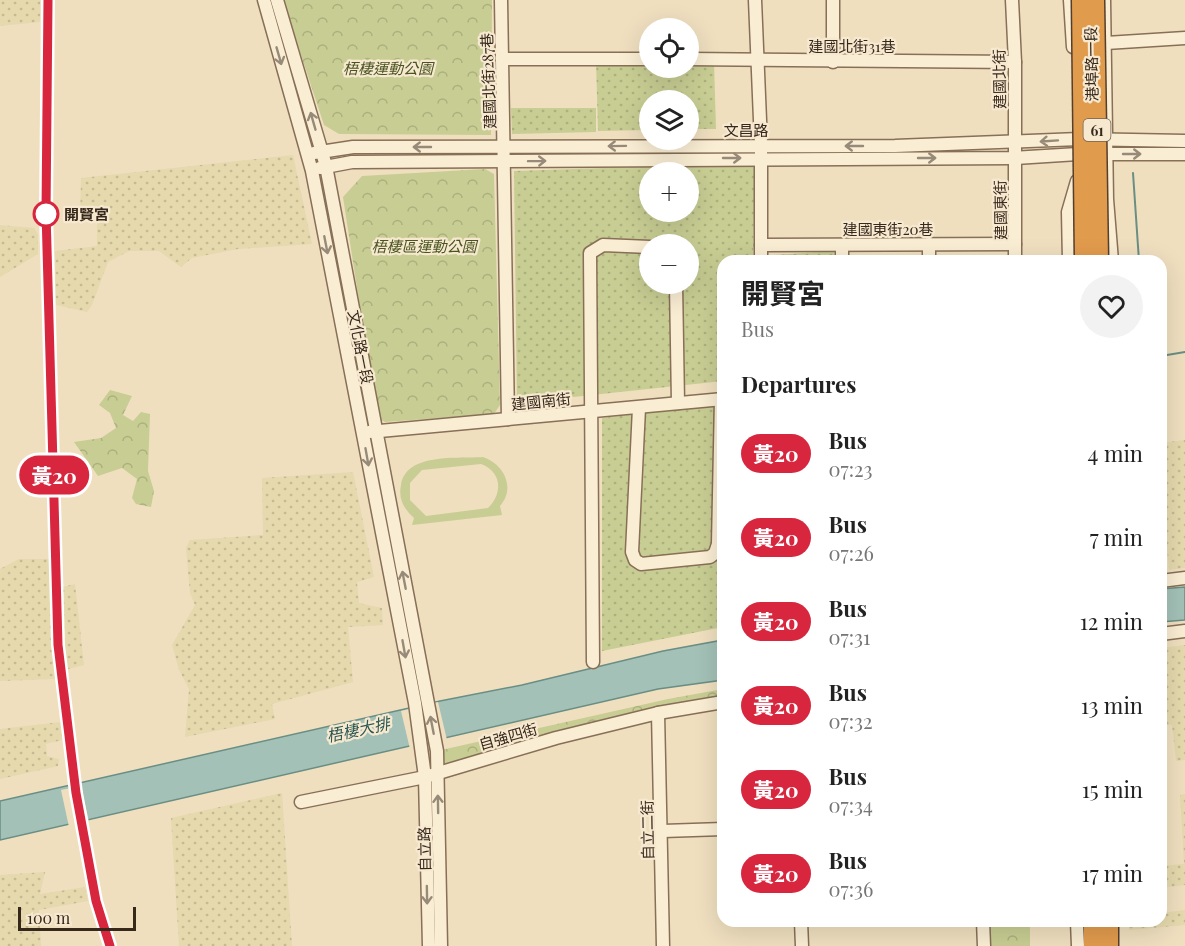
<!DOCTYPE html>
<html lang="en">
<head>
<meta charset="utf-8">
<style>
  :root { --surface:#fff; --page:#f2f2f2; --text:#222; --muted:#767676 }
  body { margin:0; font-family:"Playfair Display","Noto Sans TC",serif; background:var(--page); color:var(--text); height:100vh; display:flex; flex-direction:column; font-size:22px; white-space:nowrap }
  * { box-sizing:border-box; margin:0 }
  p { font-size:20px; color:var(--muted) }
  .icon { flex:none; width:33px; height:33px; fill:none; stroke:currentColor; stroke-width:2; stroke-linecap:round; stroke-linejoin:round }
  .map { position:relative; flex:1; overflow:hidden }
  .drawer { position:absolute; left:717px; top:255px; width:450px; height:672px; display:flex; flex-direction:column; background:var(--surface); border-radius:18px; box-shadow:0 6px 24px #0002 }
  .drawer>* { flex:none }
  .badge { padding:0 12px; border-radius:20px; font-size:21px; line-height:39px }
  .tools { position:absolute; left:639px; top:18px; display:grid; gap:12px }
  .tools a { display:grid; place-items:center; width:60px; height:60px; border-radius:50%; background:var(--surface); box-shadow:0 6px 24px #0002; font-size:30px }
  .scale { position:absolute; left:18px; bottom:15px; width:118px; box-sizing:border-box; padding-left:6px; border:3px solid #37281c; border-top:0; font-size:16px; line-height:21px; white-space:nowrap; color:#37281c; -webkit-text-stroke:4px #f6e9cf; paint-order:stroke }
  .map>.badge { position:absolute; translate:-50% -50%; box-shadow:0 0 0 3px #fff }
  h2 { padding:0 24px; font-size:22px; line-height:54px }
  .round { display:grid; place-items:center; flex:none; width:63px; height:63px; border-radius:32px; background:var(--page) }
  .overview { display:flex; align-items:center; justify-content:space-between; height:102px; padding:0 24px }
  h1 { font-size:28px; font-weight:700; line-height:45px }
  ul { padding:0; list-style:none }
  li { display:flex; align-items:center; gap:18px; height:84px; padding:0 24px }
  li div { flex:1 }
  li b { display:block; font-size:22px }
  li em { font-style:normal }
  li .badge { min-width:66px; font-weight:700; text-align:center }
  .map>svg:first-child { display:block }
  .farmland { fill:url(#farmland-dots) }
  .grass { fill:url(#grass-dots); fill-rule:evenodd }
  .forest { fill:url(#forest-crowns) }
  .pitch { fill:#c8cd93; fill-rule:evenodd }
  .water { fill:#a3c1b7; stroke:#6a8e84; stroke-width:1.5 }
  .pier { fill:#efdfbf }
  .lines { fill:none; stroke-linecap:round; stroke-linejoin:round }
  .stream { stroke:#6a8e84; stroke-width:2 }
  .minor-casing { stroke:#886f57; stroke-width:15 }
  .highway-casing { stroke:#553e2c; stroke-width:21 }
  .minor { stroke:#f9edd3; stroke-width:12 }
  .highway { stroke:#e19b4d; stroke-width:18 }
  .highway-bridge-casing { stroke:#553e2c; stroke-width:21; stroke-linecap:butt }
  .highway-bridge { stroke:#e19b4d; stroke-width:18 }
  .oneway { stroke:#988a78 }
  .line-casing { stroke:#fff; stroke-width:14 }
  .line { stroke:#d7263d; stroke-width:9 }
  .stop-dot { fill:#fff; stroke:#d7263d; stroke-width:3 }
  .labels { text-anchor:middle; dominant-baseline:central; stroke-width:4.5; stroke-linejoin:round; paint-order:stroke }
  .shield { fill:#f6e9cf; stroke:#706252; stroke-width:1.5 }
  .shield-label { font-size:14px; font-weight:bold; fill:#37281c }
  .street-label { font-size:15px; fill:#37281c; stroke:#f6e9cf }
  .park-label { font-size:15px; font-style:italic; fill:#495422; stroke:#f6e9cf }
  .stop-label { font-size:15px; font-weight:bold; fill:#37281c; stroke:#f6e9cf; text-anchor:start }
  .water-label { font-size:16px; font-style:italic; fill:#2b5753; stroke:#f6e9cf }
</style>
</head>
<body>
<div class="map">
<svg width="1185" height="946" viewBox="0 0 1185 946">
  <defs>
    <pattern id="farmland-dots" width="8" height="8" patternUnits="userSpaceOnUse" patternTransform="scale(1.5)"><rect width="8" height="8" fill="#e5d9ad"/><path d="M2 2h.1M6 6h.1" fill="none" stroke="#c5ba94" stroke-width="1.8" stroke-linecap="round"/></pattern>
    <pattern id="grass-dots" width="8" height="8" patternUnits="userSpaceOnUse" patternTransform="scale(1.5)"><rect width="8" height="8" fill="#c8cd93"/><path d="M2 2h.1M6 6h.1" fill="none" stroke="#acb07e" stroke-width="1.8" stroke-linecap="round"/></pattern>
    <pattern id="forest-crowns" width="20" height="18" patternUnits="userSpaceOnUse" patternTransform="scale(1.5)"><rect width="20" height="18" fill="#c8cd93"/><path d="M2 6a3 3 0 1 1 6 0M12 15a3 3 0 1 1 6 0" fill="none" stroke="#acb07e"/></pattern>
  </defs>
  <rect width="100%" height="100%" fill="#efdfbf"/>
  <g class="farmland">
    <polygon points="0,0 40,0 40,22 0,26"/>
    <polygon points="293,155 312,244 238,249 192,258 181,267 159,251 129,251 108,262 92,305 87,312 56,305 55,251 97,246 97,223 80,220 81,178"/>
    <polygon points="0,225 34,228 38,234 38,254 0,277"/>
    <polygon points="1185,440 1185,568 1169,570 1161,486 1161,443"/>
    <polygon points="353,472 374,577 357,582 359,603 382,608 383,625 348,627 353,682 272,704 275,719 185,737 189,689 179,670 172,645 195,605 190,593 186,548 190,540 263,535 262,478"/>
    <polygon points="19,559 52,559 54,589 75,584 84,665 56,672 55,679 0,681 0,569"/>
    <polygon points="1185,645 1185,760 1176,761 1172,725 1161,725 1161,648"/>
    <polygon points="61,722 66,739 46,744 47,756 59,759 58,766 0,779 0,729"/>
    <polygon points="282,793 292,946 179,946 171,818"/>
    <polygon points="1185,794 1185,885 1161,888 1161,866 1184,864 1180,795"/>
    <polygon points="45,872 40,894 85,887 88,901 39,910 41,946 0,946 0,875"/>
    <polygon points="1185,910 1185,925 1129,930 1128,921 1161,921 1161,913"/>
  </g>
  <g class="grass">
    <polygon points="596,60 649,61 650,68 688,68 689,62 714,62 716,129 689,129 688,100 650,100 649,130 598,131"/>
    <polygon points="511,108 596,108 596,132 512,134"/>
    <path d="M755,163L753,261H723V381L517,403L514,171ZM650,172H688V212H650ZM650,244H688V284H650Z"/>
    <polygon points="834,251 834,261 773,261 773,255"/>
    <polygon points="723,404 723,627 602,651 602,418"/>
  </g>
  <g class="forest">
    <polygon points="283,0 492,0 491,135 339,134 324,125"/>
    <polygon points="485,169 494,174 500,405 494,414 385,422 377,418 343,197 362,176"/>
    <polygon points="110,390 132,396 123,415 133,421 141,412 150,414 148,471 154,491 151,507 136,504 132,498 137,479 122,468 98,476 74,442 101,438 116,428 110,413 99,405"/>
    <polygon points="723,689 723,702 444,767 437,751 668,699"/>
    <rect x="983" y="921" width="47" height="25"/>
  </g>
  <path class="pitch" d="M483,457C504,464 516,488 500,506L502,515L412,525L414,518C404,509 398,499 401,485C406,452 459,459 483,457ZM481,464C502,472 503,493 488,508L426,516L410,500V483L422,470Z"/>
  <g class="water">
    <polygon points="1185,587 1185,620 1161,622 1161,589"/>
    <polygon points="723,640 723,680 658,689 0,840 0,801 440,701 522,685 663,651"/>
  </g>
  <g class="pier">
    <polygon points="438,702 447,740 410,749 401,711"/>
    <polygon points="81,786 89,822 69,827 61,790"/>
  </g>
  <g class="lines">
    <g class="stream">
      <polyline points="1133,173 1139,261"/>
      <polyline points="1161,356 1185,352"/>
      <polyline points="1161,526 1165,577"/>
    </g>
    <defs>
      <g id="minor">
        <polyline points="264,0 312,171 415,703 425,777 429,946"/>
        <polyline points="277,0 326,166 437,751 441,946"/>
        <polyline points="501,0 508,419"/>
        <polyline points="755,0 761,144 761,261"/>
        <polyline points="1012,0 1015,62 1015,261"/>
        <polyline points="1070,0 1073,47"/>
        <polyline points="1104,0 1107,199 1112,261"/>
        <polyline points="1106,43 1185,38"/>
        <polyline points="502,59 650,59"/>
        <polyline points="688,59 1015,62"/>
        <polyline points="833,62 833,0"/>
        <polyline points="314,153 353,147 895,146 1079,139 1185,141"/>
        <polyline points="320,168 352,162 1014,158 1078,154 1185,154"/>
        <polyline points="929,244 929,261"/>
        <polyline points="761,245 1015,244"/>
        <polyline points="842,245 842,261"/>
        <polyline points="1069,261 1068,212 1077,181"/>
        <polyline points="676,284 678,403"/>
        <polyline points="639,408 632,552 635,560 641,564 710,557 715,553 718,544 721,399"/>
        <polyline points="369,432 723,399"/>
        <polyline points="1161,581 1185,578"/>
        <polyline points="1161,634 1185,631"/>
        <polyline points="593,662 590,253 603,245 650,247"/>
        <polyline points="658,713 663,946"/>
        <polyline points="301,802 425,777 556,738 658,713 723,702"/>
        <polyline points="663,831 723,829"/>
        <polyline points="801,921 802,946"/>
        <polyline points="983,921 984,946"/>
        <polyline points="1077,921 1078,946"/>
      </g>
      <g id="highway">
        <polyline points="1093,921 1093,946"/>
        <polyline points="1109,921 1109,946"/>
      </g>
    </defs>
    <use href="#minor" class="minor-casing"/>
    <use href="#highway" class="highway-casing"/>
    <use href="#minor" class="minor"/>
    <use href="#highway" class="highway"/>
    <defs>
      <g id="highway-bridge">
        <polyline points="1081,0 1084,261"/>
        <polyline points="1095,0 1099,261"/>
      </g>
    </defs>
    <use href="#highway-bridge" class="highway-bridge-casing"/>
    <use href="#highway-bridge" class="highway-bridge"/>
  </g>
  <defs><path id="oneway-shaft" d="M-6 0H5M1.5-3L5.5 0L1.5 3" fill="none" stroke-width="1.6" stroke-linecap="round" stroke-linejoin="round" transform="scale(1.5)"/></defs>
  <g class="oneway">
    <use href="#oneway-shaft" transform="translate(279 56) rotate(74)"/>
    <use href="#oneway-shaft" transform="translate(313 121) rotate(-106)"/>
    <use href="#oneway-shaft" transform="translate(1049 141) rotate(176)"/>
    <use href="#oneway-shaft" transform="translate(617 146) rotate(179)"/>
    <use href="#oneway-shaft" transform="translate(854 146) rotate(-180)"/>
    <use href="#oneway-shaft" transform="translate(422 147) rotate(-180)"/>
    <use href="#oneway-shaft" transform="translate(1132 154)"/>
    <use href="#oneway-shaft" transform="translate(732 158)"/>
    <use href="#oneway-shaft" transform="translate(927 158)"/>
    <use href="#oneway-shaft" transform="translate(537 161) rotate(-1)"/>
    <use href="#oneway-shaft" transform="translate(326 245) rotate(79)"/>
    <use href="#oneway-shaft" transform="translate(367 457) rotate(80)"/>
    <use href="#oneway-shaft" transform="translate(404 580) rotate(-101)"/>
    <use href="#oneway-shaft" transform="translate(404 649) rotate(80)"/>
    <use href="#oneway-shaft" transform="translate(432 725) rotate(-101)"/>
    <use href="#oneway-shaft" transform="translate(438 804) rotate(-91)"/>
    <use href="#oneway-shaft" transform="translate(427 895) rotate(89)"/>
  </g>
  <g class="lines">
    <defs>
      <polyline id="line" points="48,0 46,212 58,645 76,793 96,901 110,946"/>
    </defs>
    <use href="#line" class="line-casing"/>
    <use href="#line" class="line"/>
  </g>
  <circle class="stop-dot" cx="46" cy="214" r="12"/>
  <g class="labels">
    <rect class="shield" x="1083.5" y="119" width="27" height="22" rx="4.5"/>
    <g class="shield-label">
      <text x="1097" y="130">61</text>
    </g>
    <g class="street-label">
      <text x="852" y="46">建國北街31巷</text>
      <text transform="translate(1091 64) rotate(-91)">港埠路一段</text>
      <text transform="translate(999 79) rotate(-91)">建國北街</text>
      <text transform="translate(488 81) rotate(-92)">建國北街287巷</text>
      <text x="746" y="130">文昌路</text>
      <text transform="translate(1000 210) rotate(-91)">建國東街</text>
      <text x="888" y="229">建國東街20巷</text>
      <text transform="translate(361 347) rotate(79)">文化路一段</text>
      <text transform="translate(541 401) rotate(-6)">建國南街</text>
      <text transform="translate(508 736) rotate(-16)">自強四街</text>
      <text transform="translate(647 830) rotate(-91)">自立二街</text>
      <text transform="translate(424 849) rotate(-91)">自立路</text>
    </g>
    <g class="park-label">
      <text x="388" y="68">梧棲運動公園</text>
      <text x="424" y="246">梧棲區運動公園</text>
    </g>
    <g class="stop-label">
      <text x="64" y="214">開賢宮</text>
    </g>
    <g class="water-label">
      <text transform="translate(358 729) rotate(-12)">梧棲大排</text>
    </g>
  </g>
</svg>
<div class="tools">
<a><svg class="icon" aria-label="locate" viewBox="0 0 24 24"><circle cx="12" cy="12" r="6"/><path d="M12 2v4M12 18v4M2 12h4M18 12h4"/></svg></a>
<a><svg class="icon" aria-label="layers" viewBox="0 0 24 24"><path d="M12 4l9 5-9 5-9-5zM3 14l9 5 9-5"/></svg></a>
<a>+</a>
<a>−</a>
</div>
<div class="scale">100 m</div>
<b class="badge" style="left:54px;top:475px;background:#d7263d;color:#fff">黃20</b>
<section class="drawer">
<div class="overview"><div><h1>開賢宮</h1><p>Bus</p></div><a class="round"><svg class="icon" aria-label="heart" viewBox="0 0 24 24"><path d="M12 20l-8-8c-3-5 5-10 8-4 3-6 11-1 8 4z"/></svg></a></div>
<h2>Departures</h2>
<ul>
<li><span class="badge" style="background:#d7263d;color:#fff">黃20</span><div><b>Bus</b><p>07:23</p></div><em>4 min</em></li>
<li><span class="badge" style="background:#d7263d;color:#fff">黃20</span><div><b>Bus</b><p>07:26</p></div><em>7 min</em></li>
<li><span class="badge" style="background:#d7263d;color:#fff">黃20</span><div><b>Bus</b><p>07:31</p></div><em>12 min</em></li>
<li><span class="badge" style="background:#d7263d;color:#fff">黃20</span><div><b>Bus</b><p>07:32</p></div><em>13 min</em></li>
<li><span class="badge" style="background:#d7263d;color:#fff">黃20</span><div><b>Bus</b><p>07:34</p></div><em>15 min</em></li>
<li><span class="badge" style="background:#d7263d;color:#fff">黃20</span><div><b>Bus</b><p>07:36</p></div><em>17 min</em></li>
</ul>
</section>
</div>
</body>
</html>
